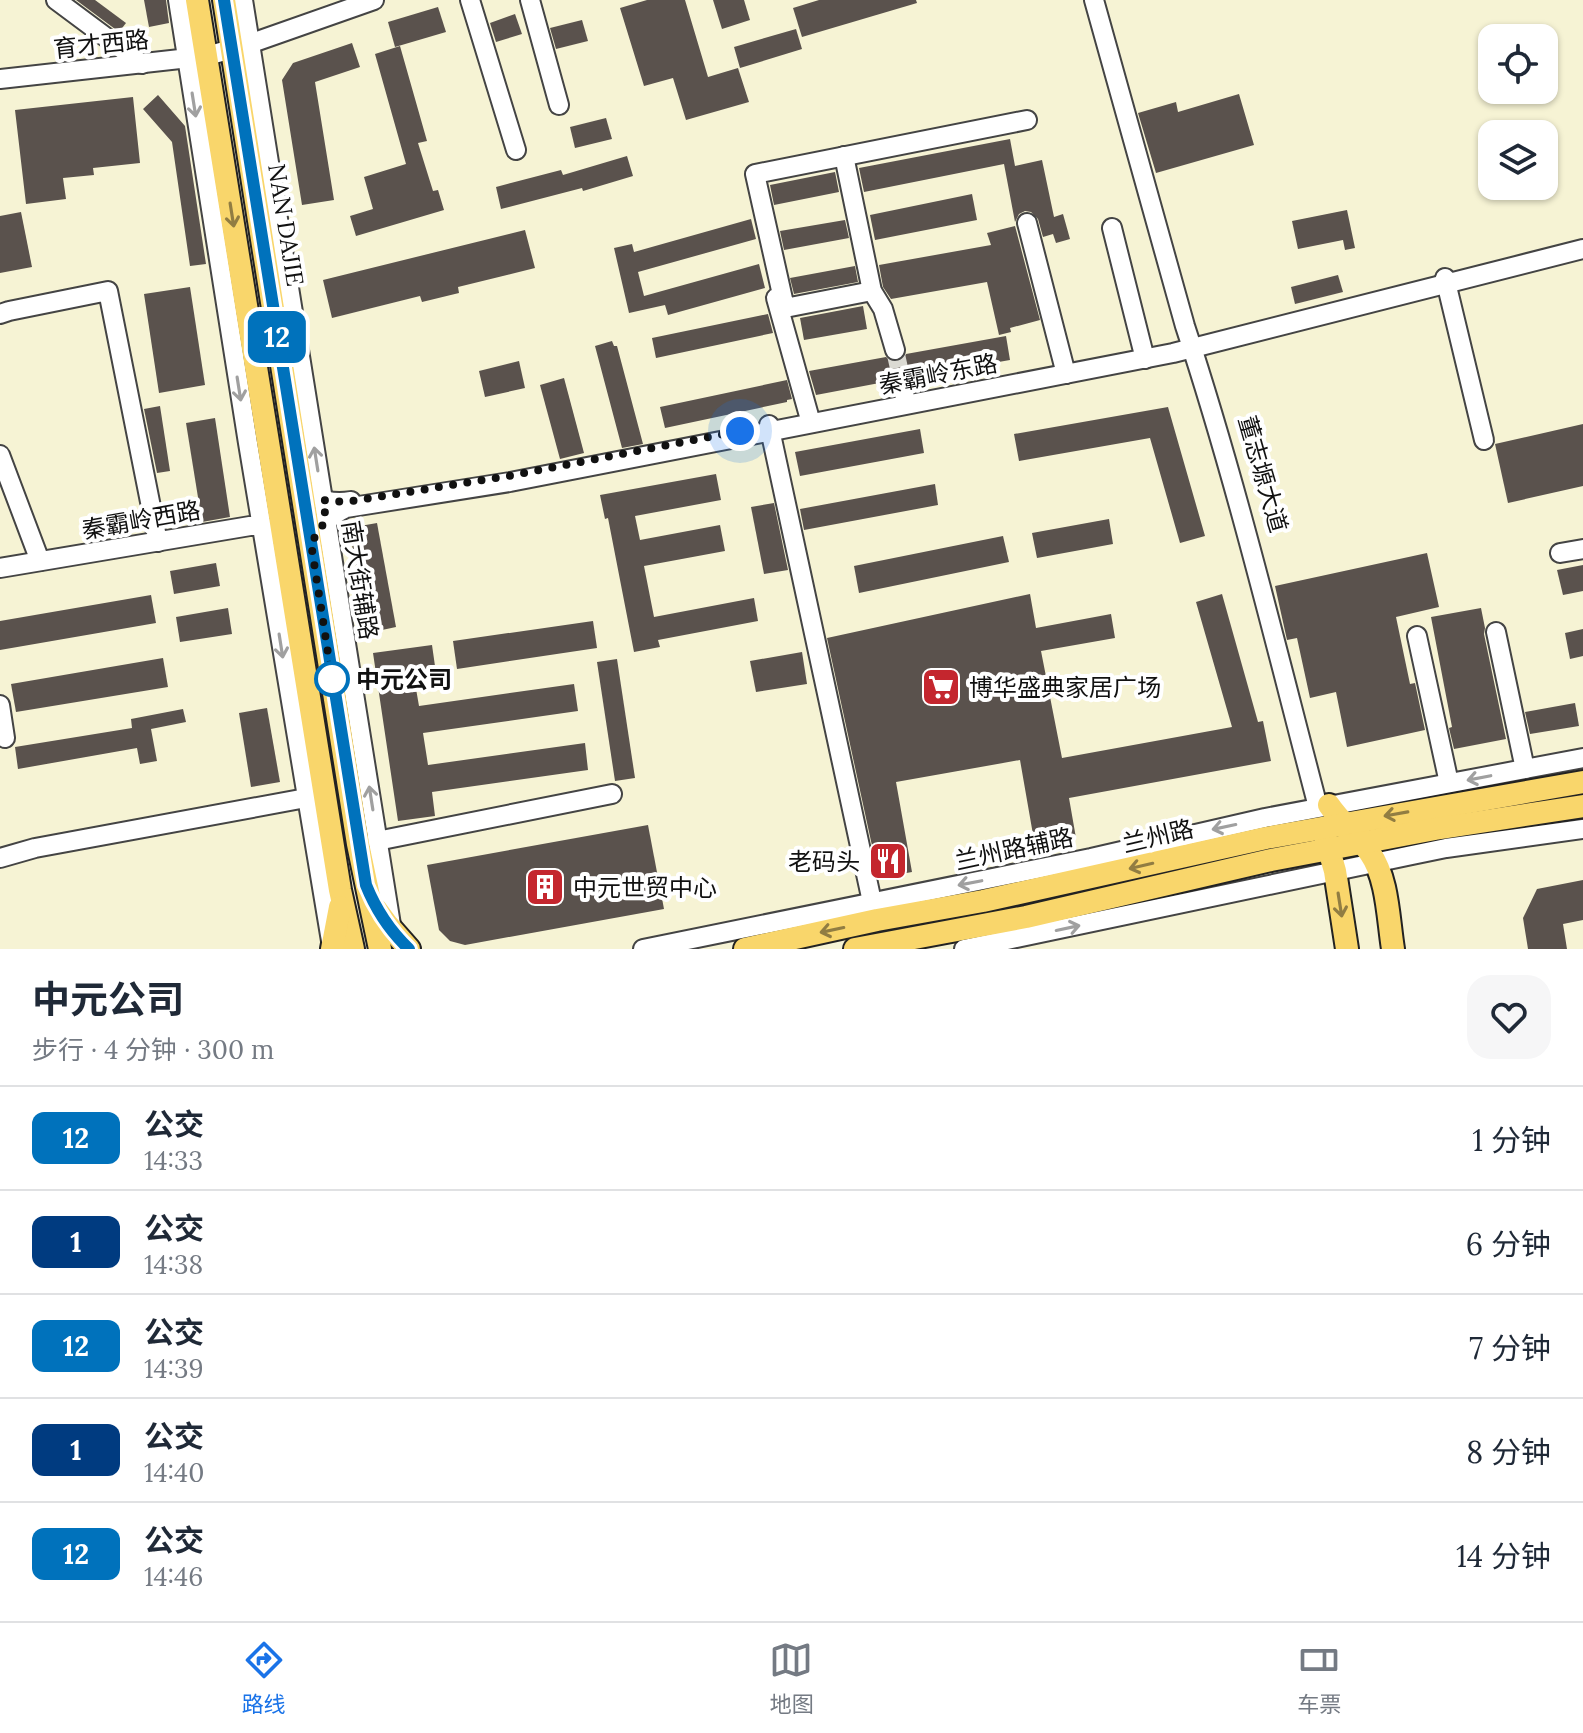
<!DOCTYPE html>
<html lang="zh">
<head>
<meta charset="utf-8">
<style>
  :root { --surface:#fff; --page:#f6f6f7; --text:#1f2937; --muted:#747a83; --line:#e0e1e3; --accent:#1a73e8 }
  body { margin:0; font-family:Lora,"Noto Sans SC",serif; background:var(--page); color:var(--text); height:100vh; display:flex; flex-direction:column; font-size:30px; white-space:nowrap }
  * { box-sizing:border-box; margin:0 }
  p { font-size:26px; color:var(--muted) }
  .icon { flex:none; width:44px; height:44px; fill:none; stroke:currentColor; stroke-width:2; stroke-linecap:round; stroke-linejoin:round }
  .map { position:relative; height:949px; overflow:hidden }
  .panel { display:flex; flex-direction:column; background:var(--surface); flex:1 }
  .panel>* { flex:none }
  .badge { padding:0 16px; border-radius:12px; font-size:28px; line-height:52px }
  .controls { position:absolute; left:1478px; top:24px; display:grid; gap:16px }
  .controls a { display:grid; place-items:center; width:80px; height:80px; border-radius:16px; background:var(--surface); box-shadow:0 2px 6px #0004; font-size:40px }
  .you { position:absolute; width:40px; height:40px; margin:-20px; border:6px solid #fff; border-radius:50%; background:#1a73e8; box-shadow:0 0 0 12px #1a73e833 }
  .map>.badge { position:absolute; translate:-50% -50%; box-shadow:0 0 0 4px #fff }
  .round { display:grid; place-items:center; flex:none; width:84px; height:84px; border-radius:24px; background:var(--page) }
  .headline { display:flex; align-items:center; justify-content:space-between; height:136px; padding:0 32px }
  h1 { font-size:38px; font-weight:700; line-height:60px }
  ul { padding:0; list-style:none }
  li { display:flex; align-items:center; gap:24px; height:104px; padding:0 32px; border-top:2px solid var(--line) }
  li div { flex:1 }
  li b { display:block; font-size:30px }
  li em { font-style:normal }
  li .badge { min-width:88px; font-weight:700; text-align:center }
  .tabs { display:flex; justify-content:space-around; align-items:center; height:112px; border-top:2px solid var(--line); background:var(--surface); font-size:22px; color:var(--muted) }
  .tabs a { display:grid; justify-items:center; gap:4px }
  .tabs .active { color:var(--accent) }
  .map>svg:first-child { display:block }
  .farmland { fill:#f6f3d4; fill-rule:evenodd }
  .building { fill:#5a524d }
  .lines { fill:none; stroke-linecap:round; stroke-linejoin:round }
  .minor-tunnel { stroke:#dbdad3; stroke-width:18; stroke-dasharray:18 9; stroke-linecap:butt }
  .minor-casing { stroke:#444; stroke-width:22 }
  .major-casing { stroke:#222; stroke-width:26 }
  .minor { stroke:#fff; stroke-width:18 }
  .major { stroke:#f9d66b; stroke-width:22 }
  .oneway { stroke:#a0a0a0 }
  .oneway2 { stroke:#917d42 }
  .line-casing { stroke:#fff; stroke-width:18 }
  .line { stroke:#0072bc; stroke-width:12 }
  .walk { stroke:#111; stroke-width:8; stroke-dasharray:0 14.4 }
  .stop-dot { fill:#fff; stroke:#0072bc; stroke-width:4 }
  .labels { text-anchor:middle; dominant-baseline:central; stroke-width:8; stroke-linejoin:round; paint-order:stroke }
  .street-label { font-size:24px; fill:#111; stroke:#fff }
  .stop-label { font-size:24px; font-weight:bold; fill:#111; stroke:#fff; text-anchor:start }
  .poi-label { font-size:24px; fill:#111; stroke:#fff; text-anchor:start }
</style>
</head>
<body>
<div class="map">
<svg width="1583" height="949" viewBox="0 0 1583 949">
  <rect width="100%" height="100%" fill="#fffdf5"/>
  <path class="farmland" d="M0,0H1583V949H0ZM1492,38H1544V90H1492ZM1492,134H1544V186H1492Z"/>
  <g class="building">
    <polygon points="76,0 95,0 126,23 119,32"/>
    <polygon points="144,0 166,0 169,23 149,27"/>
    <polygon points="647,0 685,0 708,77 738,68 749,102 686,120 673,78 644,86 620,8"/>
    <polygon points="713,0 744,0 750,20 722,29"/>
    <polygon points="819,0 916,0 917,3 802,37 793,8"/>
    <polygon points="438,7 446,32 395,47 388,22"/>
    <polygon points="515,14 522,34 496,42 490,23"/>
    <polygon points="582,20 588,41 556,49 550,28"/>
    <polygon points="796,29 802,49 740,68 734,47"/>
    <polygon points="352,43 360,67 315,82 334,200 302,205 282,80 293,63"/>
    <polygon points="400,46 427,141 418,143 433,191 438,190 444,210 356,236 350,216 373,209 364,177 406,164 375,54"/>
    <polygon points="1239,94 1254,145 1156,173 1138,113 1176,102 1178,112"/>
    <polygon points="158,95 185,126 206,264 190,266 172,142 143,109"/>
    <polygon points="133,97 140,163 93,168 94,175 63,178 66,199 26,204 15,110"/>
    <polygon points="606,118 612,139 575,148 570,127"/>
    <polygon points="1010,139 1015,166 1042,160 1054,217 1063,214 1070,239 1056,243 1053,234 1043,237 1038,219 1031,212 1025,211 1019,214 1015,222 1004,164 864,192 859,168"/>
    <polygon points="627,156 633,176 583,191 582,188 501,209 496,187 561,170 563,175"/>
    <polygon points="835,172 839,192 774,205 770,185"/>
    <polygon points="972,194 977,220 875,240 870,215"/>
    <polygon points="1347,210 1355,248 1345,250 1343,240 1298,249 1292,221"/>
    <polygon points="21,212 32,267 0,273 0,216"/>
    <polygon points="751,219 756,239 638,272 644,296 759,264 765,288 668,315 665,305 629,313 614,248 632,244 634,252"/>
    <polygon points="845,220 849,238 784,250 780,231"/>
    <polygon points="1015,226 1040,320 1010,328 1011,332 999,335 987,282 891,299 883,287 879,265 991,245 987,233"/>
    <polygon points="525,230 535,268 458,287 459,293 422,302 420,296 332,318 323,280"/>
    <polygon points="855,266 858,282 794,294 790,278"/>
    <polygon points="1338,275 1343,292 1295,304 1291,287"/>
    <polygon points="190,287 205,385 159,393 144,294"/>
    <polygon points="863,306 867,329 804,340 800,318"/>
    <polygon points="768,314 773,333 656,358 652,338"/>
    <polygon points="1006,336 1010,360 913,377 907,371 901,370 894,373 890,381 816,395 809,371 886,357 891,361 898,362 903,359 906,354"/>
    <polygon points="612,341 614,346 617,346 643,444 622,448 595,346"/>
    <polygon points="519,361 525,388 485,397 479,371"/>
    <polygon points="564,378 584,453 560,459 540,385"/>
    <polygon points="787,380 792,399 787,400 787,402 665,428 660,407"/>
    <polygon points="160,406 170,471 157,473 144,409"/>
    <polygon points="1168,407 1205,536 1180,543 1150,438 1019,461 1014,434"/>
    <polygon points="215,418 230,517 202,522 186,423"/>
    <polygon points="1583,424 1583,486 1508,503 1495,444"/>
    <polygon points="920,429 924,453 800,476 795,452"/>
    <polygon points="716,474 721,500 635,516 640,540 720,525 725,551 644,566 654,617 754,598 758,621 658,640 660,647 634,652 608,518 605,519 600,495"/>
    <polygon points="935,484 938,505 804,530 800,509"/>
    <polygon points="774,503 788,570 764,574 751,507"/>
    <polygon points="1109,519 1113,544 1037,558 1032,533"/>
    <polygon points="377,523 396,627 368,633 349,528"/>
    <polygon points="1003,536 1009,562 859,593 854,566"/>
    <polygon points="1427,553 1439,607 1396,617 1410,684 1415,683 1425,730 1347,747 1336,692 1310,698 1297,638 1287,640 1275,586"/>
    <polygon points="216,563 220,586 174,594 170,571"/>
    <polygon points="1583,565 1583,591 1563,595 1557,570"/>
    <polygon points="1030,594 1036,628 1111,614 1115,638 1041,651 1062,758 1232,727 1196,602 1222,594 1258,722 1263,721 1271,761 1069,798 1076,838 1035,846 1020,760 896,782 912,872 879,878 827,638"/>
    <polygon points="151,595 156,623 0,650 0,621"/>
    <polygon points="228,608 232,634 180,642 176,617"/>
    <polygon points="1481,608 1485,628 1484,634 1506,739 1454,749 1449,728 1452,727 1431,617"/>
    <polygon points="593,621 597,648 457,669 453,641"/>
    <polygon points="1583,629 1583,656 1570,659 1565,633"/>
    <polygon points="432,645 437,680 415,683 419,706 574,684 578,711 423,733 428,765 585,743 588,770 432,792 435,816 398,821 373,653"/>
    <polygon points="802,652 807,684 756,692 750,661"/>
    <polygon points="163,658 168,687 16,712 11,684"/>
    <polygon points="617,659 635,778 615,781 597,662"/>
    <polygon points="1575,703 1579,726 1530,734 1525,712"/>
    <polygon points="267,708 280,782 251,787 239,713"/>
    <polygon points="183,709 186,722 151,729 157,761 140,764 137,748 18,769 15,747 132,728 131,719"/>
    <polygon points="648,825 664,909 465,945 450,941 439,930 427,865"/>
    <polygon points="1583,880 1583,920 1563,924 1567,949 1528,949 1523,918 1537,889"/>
  </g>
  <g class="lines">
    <polyline class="minor-tunnel" points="895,350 902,382"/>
    <defs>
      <g id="minor">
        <polyline points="56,0 142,64"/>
        <polyline points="178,0 248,443 331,941"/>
        <polyline points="243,0 392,931"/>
        <polyline points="470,0 516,150"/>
        <polyline points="530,0 559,105"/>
        <path d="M1094,0L1185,326C1237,484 1276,647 1318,807"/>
        <polyline points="0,79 207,56 249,44 374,0"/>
        <polyline points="844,156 872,291 883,309 895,350"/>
        <polyline points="1027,223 1066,374"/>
        <polyline points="1112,228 1145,359"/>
        <polyline points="1445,278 1484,440"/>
        <polyline points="872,291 785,308 755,174 1027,120"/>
        <polyline points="776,298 811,423"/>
        <polyline points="0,314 9,311 108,291 158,542"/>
        <polyline points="902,382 906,404"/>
        <polyline points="769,425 874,911"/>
        <polyline points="0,455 40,561"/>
        <path d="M302,490C319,500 332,504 351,501"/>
        <path d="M311,543C320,527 329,516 346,508L510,482L1173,353L1583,249"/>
        <polyline points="1560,553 1583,549"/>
        <polyline points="0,568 250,526 261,526 273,530"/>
        <polyline points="1496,632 1525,769"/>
        <polyline points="1417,636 1449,783"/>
        <polyline points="0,705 5,738"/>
        <polyline points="377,841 612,794"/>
        <polyline points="0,858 35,848 306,798"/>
        <polyline points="643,949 1091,858 1265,818 1583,758"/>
        <polyline points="964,949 1412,855 1446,848 1583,829"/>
      </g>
      <g id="major">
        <polyline points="197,0 340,890 353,949"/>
        <polyline points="224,0 358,844 380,949"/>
        <path d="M1329,805C1341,823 1358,835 1370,853C1388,879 1388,918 1393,949"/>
        <polyline points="1325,836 1335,871 1347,949"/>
        <polyline points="376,909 387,924 409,949"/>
        <polyline points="332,949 340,907"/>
        <polyline points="745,949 877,920 983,901 1266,838 1583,782"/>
        <polyline points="855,949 1026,917 1271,860 1435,829 1583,806"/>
      </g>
    </defs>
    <use href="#minor" class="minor-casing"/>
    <use href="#major" class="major-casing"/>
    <use href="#minor" class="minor"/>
    <use href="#major" class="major"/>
  </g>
  <defs><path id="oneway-shaft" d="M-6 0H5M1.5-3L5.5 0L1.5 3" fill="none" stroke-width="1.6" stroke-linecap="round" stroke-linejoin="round" transform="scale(2)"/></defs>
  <g class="oneway">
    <use href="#oneway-shaft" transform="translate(194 105) rotate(81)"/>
    <use href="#oneway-shaft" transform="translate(239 389) rotate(81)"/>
    <use href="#oneway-shaft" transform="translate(316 459) rotate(-99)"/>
    <use href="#oneway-shaft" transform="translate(281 646) rotate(81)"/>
    <use href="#oneway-shaft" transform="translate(1479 778) rotate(169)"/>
    <use href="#oneway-shaft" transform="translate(371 798) rotate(-99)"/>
    <use href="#oneway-shaft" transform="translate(1224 827) rotate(168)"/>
    <use href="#oneway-shaft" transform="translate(970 883) rotate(169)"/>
    <use href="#oneway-shaft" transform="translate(1068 928) rotate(-12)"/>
  </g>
  <g class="oneway2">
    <use href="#oneway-shaft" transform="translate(232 215) rotate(81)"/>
    <use href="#oneway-shaft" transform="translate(1396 814) rotate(170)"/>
    <use href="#oneway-shaft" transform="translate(1141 866) rotate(167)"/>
    <use href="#oneway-shaft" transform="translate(1340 905) rotate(81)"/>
    <use href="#oneway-shaft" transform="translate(832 930) rotate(168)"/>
  </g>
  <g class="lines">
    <defs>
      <path id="line" d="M224,0L366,885C376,910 390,931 409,949"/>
    </defs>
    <use href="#line" class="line-casing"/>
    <use href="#line" class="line"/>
    <polyline class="walk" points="332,679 311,543 326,520 323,500 345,502 509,476 740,431"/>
  </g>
  <defs>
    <symbol id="supermarket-square" viewBox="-11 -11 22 22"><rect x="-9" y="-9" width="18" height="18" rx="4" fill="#c4262e" stroke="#fff"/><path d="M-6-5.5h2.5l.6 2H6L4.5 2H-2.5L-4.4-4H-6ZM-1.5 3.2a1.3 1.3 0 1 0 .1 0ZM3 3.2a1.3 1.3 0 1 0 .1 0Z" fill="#fff"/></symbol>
    <symbol id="restaurant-square" viewBox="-11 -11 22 22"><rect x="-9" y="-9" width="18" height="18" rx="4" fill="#c4262e" stroke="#fff"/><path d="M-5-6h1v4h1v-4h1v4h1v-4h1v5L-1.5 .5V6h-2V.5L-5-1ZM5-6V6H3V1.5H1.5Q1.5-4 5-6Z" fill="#fff"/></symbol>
    <symbol id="building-square" viewBox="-11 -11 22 22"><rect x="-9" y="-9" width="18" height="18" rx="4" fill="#c4262e" stroke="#fff"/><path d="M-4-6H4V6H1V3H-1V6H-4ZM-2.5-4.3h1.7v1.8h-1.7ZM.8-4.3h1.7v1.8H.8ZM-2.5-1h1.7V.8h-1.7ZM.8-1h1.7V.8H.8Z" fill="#fff"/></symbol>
  </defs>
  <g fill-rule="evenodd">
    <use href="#supermarket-square" x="919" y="665" width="44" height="44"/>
    <use href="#restaurant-square" x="866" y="839" width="44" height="44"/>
    <use href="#building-square" x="523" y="865" width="44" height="44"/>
  </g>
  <circle class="stop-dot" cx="332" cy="679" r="16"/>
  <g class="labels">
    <g class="street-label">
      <text transform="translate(101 44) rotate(-6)">育才西路</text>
      <text transform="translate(286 225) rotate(81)">NAN DAJIE</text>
      <text transform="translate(938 374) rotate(-11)">秦霸岭东路</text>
      <text transform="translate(1263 474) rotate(74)">董志塬大道</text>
      <text transform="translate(141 520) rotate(-10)">秦霸岭西路</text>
      <text transform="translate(360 580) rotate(81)">南大街辅路</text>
      <text transform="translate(1158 836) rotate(-13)">兰州路</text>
      <text transform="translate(1014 849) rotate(-12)">兰州路辅路</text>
    </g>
    <g class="stop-label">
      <text x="356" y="679">中元公司</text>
    </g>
    <g class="poi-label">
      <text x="969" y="687">博华盛典家居广场</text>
      <text x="860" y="861" text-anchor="end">老码头</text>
      <text x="573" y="887">中元世贸中心</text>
    </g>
  </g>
</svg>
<div class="controls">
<a><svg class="icon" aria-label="locate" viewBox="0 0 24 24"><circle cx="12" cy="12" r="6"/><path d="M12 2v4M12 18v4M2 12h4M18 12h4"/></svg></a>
<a><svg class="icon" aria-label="layers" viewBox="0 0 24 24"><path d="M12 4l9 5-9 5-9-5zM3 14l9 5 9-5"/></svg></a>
</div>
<div class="you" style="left:740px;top:431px"></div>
<b class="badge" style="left:277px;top:337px;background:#0072bc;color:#fff">12</b>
</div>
<section class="panel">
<div class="headline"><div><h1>中元公司</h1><p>步行 · 4 分钟 · 300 m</p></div><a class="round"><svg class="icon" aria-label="heart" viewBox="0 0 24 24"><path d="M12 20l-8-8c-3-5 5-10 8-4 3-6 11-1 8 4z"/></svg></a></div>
<ul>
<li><span class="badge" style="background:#0072bc;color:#fff">12</span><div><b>公交</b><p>14:33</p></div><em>1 分钟</em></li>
<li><span class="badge" style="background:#003b80;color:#fff">1</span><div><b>公交</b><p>14:38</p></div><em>6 分钟</em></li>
<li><span class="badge" style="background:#0072bc;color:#fff">12</span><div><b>公交</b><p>14:39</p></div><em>7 分钟</em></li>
<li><span class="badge" style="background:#003b80;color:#fff">1</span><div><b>公交</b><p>14:40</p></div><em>8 分钟</em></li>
<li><span class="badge" style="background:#0072bc;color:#fff">12</span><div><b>公交</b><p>14:46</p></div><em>14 分钟</em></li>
</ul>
</section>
<nav class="tabs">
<a class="active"><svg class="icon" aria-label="directions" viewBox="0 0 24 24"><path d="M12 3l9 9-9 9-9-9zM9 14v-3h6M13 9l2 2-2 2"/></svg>路线</a>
<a><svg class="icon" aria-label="map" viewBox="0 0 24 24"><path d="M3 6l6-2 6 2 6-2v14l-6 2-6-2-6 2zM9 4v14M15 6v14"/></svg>地图</a>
<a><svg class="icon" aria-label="tickets" viewBox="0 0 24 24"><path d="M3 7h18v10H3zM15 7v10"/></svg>车票</a>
</nav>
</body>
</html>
